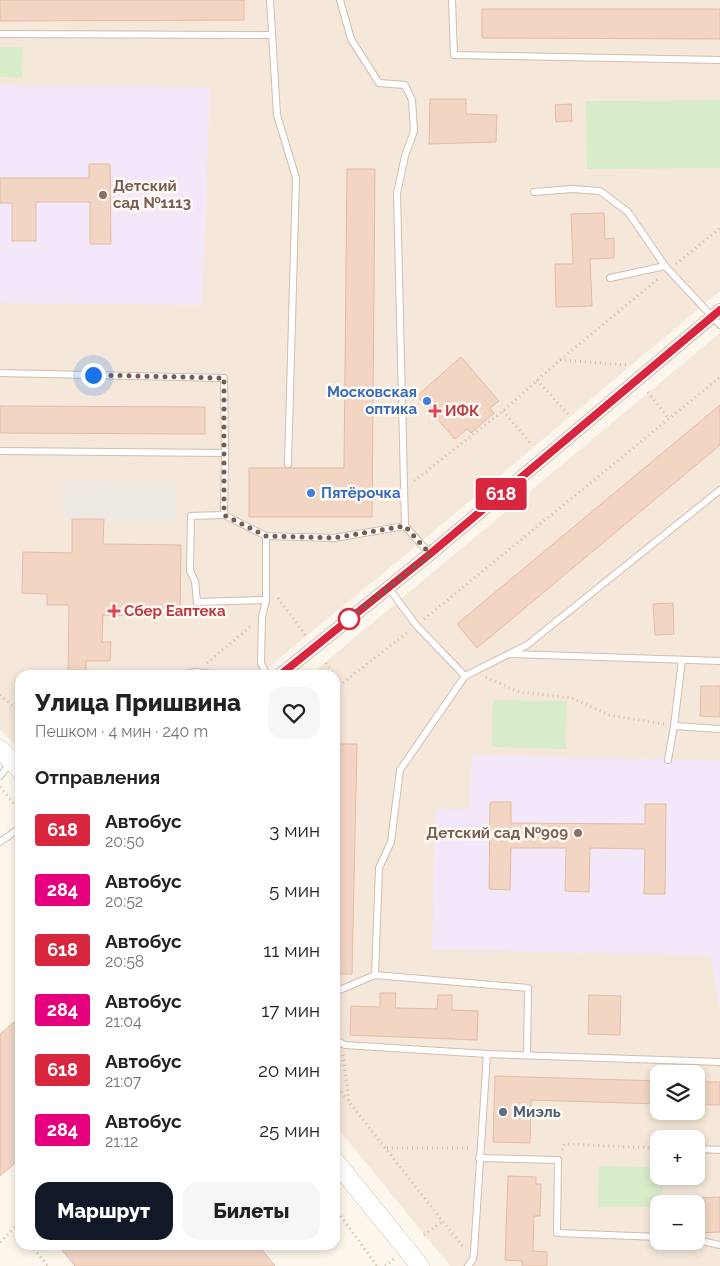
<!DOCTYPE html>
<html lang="ru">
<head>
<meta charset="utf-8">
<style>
  :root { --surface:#fff; --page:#f6f6f6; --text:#222; --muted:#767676; --accent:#111827 }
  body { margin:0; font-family:Raleway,sans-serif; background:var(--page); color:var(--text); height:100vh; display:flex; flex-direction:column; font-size:19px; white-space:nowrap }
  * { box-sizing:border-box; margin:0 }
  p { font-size:16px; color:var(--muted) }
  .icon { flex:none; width:28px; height:28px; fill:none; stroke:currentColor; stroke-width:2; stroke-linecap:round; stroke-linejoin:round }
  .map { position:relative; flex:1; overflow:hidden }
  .panel { position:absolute; left:15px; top:670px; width:325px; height:580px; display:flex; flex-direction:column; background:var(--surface); border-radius:15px; box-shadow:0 2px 8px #0003 }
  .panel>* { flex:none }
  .badge { padding:0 10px; border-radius:4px; font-size:18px; line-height:32px }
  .buttons { position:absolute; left:650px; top:1065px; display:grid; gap:10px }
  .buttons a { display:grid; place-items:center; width:55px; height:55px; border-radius:10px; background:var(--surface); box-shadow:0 2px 8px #0003; font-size:25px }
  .you { position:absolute; width:25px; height:25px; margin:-12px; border:4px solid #fff; border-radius:50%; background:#1a73e8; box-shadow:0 0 0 8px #1a73e833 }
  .map>.badge { position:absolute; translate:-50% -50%; box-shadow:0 0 0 2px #fff }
  h2 { padding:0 20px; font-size:19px; line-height:45px }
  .round { display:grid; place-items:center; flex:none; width:52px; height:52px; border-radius:15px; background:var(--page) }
  .headline { display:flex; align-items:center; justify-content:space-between; height:85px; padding:0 20px }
  h1 { font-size:24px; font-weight:800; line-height:38px }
  .action { display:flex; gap:10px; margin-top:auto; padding:10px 20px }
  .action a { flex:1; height:58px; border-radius:15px; background:var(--accent); color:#fff; font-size:20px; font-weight:800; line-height:58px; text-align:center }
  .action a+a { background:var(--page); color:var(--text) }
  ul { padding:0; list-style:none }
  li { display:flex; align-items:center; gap:15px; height:60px; padding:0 20px }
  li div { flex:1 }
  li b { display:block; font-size:19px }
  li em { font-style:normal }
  li .badge { min-width:55px; font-weight:700; text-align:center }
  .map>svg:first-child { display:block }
  .residential { fill:#f5e8da; fill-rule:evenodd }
  .industrial { fill:#efe9e4 }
  .education { fill:#f3e8fa }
  .green { fill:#d8ecc9 }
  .building { fill:#f3d5c3; stroke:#e6bba3 }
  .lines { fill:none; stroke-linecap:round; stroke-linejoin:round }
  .lane-casing { stroke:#d1beb0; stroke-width:8 }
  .street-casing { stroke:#d1beb0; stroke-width:14 }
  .secondary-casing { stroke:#d6c0b0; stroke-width:19 }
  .path { stroke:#d9b8a5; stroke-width:3; stroke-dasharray:1 4; stroke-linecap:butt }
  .lane { stroke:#fff; stroke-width:6 }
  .street { stroke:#fff; stroke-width:12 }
  .secondary { stroke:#fff; stroke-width:18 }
  .line-casing { stroke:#fff; stroke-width:11 }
  .line { stroke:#d7263d; stroke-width:8 }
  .walk { stroke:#7a5c4d; stroke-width:5; stroke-dasharray:0 9 }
  .education-dot { fill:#8d6e63; stroke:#fffaf3; stroke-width:2 }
  .shop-dot { fill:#3f7fe0; stroke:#fffaf3; stroke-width:2 }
  .health-dot { fill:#e0444e; stroke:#fffaf3; stroke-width:2 }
  .stop-dot { fill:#fff; stroke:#d7263d; stroke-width:2.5 }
  .service-dot { fill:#5c6f8a; stroke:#fffaf3; stroke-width:2 }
  .labels { text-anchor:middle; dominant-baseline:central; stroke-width:5; stroke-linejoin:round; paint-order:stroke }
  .education-label { font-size:15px; font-weight:bold; fill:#785e54; stroke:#fffaf3; text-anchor:start }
  .shop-label { font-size:15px; font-weight:bold; fill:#366cbe; stroke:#fffaf3; text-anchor:end }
  .health-label { font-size:15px; font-weight:bold; fill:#be3a42; stroke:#fffaf3; text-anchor:start }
  .service-label { font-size:15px; font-weight:bold; fill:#4e5e75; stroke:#fffaf3; text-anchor:start }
</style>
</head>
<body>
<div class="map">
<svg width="720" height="1266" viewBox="0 0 720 1266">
  <rect width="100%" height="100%" fill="#fdf6ec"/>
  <g class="residential">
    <polygon points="0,0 720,0 720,291 410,551 259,675 20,675 20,749 0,729"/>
    <path d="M720,333V1266H450L335,1125V675H310ZM659,1074H696V1111H659ZM659,1139H696V1176H659ZM659,1204H696V1241H659Z"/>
  </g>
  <polygon class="industrial" points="62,481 176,482 176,521 62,520"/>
  <g class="education">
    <polygon points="0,85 210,87 202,305 0,303"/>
    <polygon points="472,755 720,761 720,1013 711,956 432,949 436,809 469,809"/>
  </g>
  <g class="green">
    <polygon points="0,47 23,47 22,78 0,77"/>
    <polygon points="720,100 720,168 587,169 586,101"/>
    <polygon points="493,700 567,701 566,749 492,747"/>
    <polygon points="599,1166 659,1167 659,1176 663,1176 662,1204 659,1204 659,1207 598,1207"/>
  </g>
  <g class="building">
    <polygon points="0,0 244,0 244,20 0,21"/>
    <polygon points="482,9 720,9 720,39 482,38"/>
    <polygon points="430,99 466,99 466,114 497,115 496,142 429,144"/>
    <polygon points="571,104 572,121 556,122 555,105"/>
    <polygon points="89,164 110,164 111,244 90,244 90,202 36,202 36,241 12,241 12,203 0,203 0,178 89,178"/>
    <polygon points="347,169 375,169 372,517 249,517 249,468 344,468"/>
    <polygon points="604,213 605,239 614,238 614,258 590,259 592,306 556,307 555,264 573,264 571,214"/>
    <polygon points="461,357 499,401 490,408 494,413 471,433 467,429 455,439 417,396"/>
    <polygon points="720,405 720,445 477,648 457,624"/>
    <polygon points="0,406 205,407 205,434 0,433"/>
    <polygon points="72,519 104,519 103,544 181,545 180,616 103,615 102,642 111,642 110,661 86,661 86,675 68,675 69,605 47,605 47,594 22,593 23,552 72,553"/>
    <polygon points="673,603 674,634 655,635 653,604"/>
    <polygon points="701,686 720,686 720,717 700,716"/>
    <polygon points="335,744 357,744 352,974 335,974"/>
    <polygon points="490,802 511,802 511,823 645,824 645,804 666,804 665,894 644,894 645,849 590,848 589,892 565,891 566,848 511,848 510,890 489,889"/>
    <polygon points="380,993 396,993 395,1008 437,1009 438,995 452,995 452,1010 478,1011 477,1040 350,1035 351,1006 380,1007"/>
    <polygon points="589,995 621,996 620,1035 588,1034"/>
    <polygon points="20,1017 20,1159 0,1176 0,1034"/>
    <polygon points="495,1076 659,1081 659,1104 531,1100 530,1143 493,1142"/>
    <polygon points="696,1082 720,1082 720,1105 696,1104"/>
    <polygon points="508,1176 536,1177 536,1184 541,1184 540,1216 534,1216 533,1251 547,1252 547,1266 522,1266 522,1261 505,1260"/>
    <polygon points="720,1197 720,1232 696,1233 696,1198"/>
    <polygon points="58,1245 258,1245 275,1266 75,1266"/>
  </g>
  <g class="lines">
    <defs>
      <g id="lane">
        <polyline points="270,0 277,115 296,178 288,464"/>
        <polyline points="340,0 351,39 379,83 405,85 412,100 414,131 405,156 397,193 405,526"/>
        <polyline points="452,0 454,55 720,60"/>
        <polyline points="0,34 272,35"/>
        <polyline points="534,192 572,189 600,191 628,212 665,266"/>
        <polyline points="610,278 665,266 720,325"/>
        <polyline points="0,373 224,378 225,453 0,451"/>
        <polyline points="225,453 224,515 266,536 334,538 405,526 430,554"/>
        <polyline points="224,515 191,516 190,571 195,581 197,602 266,600"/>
        <polyline points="266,536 266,600 262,617 261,663 267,675"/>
        <polyline points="388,587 416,625 465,676"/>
        <polyline points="512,654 720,661"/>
        <polyline points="682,660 674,726 720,729"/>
        <polyline points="180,675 197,672 220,675"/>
        <polyline points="668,760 674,726"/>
        <polyline points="0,776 11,762"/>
        <polyline points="0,842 20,828"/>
        <polyline points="375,975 379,868 391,842 400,770 465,676 527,645 720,490"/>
        <polyline points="335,992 375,975 528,988 527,1055"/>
        <polyline points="335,1040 345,1045 487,1054 720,1062"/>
        <polyline points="699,1149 720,1150"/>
        <polyline points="479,1158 558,1160 557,1233 659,1237"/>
        <polyline points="696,1240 720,1245"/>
        <polyline points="468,1266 473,1259 474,1252 487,1054"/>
      </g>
      <polyline id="street" points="280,675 430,554 720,310"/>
      <g id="secondary">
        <polyline points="0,749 20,770"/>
        <polyline points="335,1161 420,1266"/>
      </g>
    </defs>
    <use href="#lane" class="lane-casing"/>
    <use href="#street" class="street-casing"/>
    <use href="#secondary" class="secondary-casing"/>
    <g class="path">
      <polyline points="676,264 720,228"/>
      <polyline points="560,360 628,365"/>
      <polyline points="537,380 569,415"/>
      <polyline points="648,392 669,419"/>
      <polyline points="503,411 532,445"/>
      <polyline points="414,481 503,411 560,360 658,279"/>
      <polyline points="278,598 306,636"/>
      <polyline points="424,619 720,377"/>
      <polyline points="207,663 250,627"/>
      <polyline points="326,663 334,675"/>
      <polyline points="335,676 341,684"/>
      <polyline points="486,677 519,692 572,698 609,715 664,724"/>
      <polyline points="335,689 408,632"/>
      <polyline points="0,695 20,712"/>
      <polyline points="0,787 20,811"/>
      <polyline points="343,1055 349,1101"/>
      <polyline points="335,1084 463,1247"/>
      <polyline points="387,1148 471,1148"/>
      <polyline points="562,1150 565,1144 659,1148"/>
      <polyline points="20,1204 16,1226 20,1231"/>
      <polyline points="335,1208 377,1266"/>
      <polyline points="424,1235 443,1221"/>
      <polyline points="0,1242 16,1226"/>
      <polyline points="31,1245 48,1266"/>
      <polyline points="385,1266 394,1259"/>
    </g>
    <use href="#lane" class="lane"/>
    <use href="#street" class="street"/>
    <use href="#secondary" class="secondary"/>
  </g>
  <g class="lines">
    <defs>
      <polyline id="line" points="280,675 430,554 720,310"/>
    </defs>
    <use href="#line" class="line-casing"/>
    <use href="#line" class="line"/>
    <polyline class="walk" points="93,375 224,378 224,515 266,536 334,538 405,526 430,554 349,619"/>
  </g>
  <g class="education-dot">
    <circle cx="103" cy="195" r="5"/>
    <circle cx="578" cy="833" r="5"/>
  </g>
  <g class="shop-dot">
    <circle cx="427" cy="401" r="5"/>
    <circle cx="311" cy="493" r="5"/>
  </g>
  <g class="health-dot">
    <path d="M432.5 403.5h5v5h5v5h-5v5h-5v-5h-5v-5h5z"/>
    <path d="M111.5 603.5h5v5h5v5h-5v5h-5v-5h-5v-5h5z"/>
  </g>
  <circle class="stop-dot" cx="349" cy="619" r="10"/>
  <circle class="service-dot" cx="503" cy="1112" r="5"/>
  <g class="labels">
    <g class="education-label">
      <text x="113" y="186">Детский<tspan x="113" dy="17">сад №1113</tspan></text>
      <text x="568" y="833" text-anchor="end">Детский сад №909</text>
    </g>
    <g class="shop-label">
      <text x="417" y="392">Московская<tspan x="417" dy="17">оптика</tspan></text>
      <text x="321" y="493" text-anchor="start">Пятёрочка</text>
    </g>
    <g class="health-label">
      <text x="445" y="411">ИФК</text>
      <text x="124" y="611">Сбер Еаптека</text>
    </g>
    <g class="service-label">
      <text x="513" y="1112">Миэль</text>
    </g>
  </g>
</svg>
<div class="buttons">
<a><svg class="icon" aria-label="layers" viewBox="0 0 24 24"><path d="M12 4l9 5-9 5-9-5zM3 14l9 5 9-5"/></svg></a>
<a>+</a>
<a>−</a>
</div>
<div class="you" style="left:93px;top:375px"></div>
<b class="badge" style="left:501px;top:494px;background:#d7263d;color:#fff">618</b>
<section class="panel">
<div class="headline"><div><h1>Улица Пришвина</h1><p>Пешком · 4 мин · 240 m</p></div><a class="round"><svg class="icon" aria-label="heart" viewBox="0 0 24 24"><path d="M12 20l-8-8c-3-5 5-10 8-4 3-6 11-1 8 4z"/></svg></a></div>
<h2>Отправления</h2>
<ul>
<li><span class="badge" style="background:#d7263d;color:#fff">618</span><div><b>Автобус</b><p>20:50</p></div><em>3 мин</em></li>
<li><span class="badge" style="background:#e6007e;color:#fff">284</span><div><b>Автобус</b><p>20:52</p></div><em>5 мин</em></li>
<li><span class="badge" style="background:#d7263d;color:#fff">618</span><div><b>Автобус</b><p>20:58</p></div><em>11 мин</em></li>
<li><span class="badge" style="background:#e6007e;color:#fff">284</span><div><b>Автобус</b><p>21:04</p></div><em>17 мин</em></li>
<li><span class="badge" style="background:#d7263d;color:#fff">618</span><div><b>Автобус</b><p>21:07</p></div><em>20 мин</em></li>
<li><span class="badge" style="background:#e6007e;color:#fff">284</span><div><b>Автобус</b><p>21:12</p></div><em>25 мин</em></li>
</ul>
<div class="action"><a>Маршрут</a><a>Билеты</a></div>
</section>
</div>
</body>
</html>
